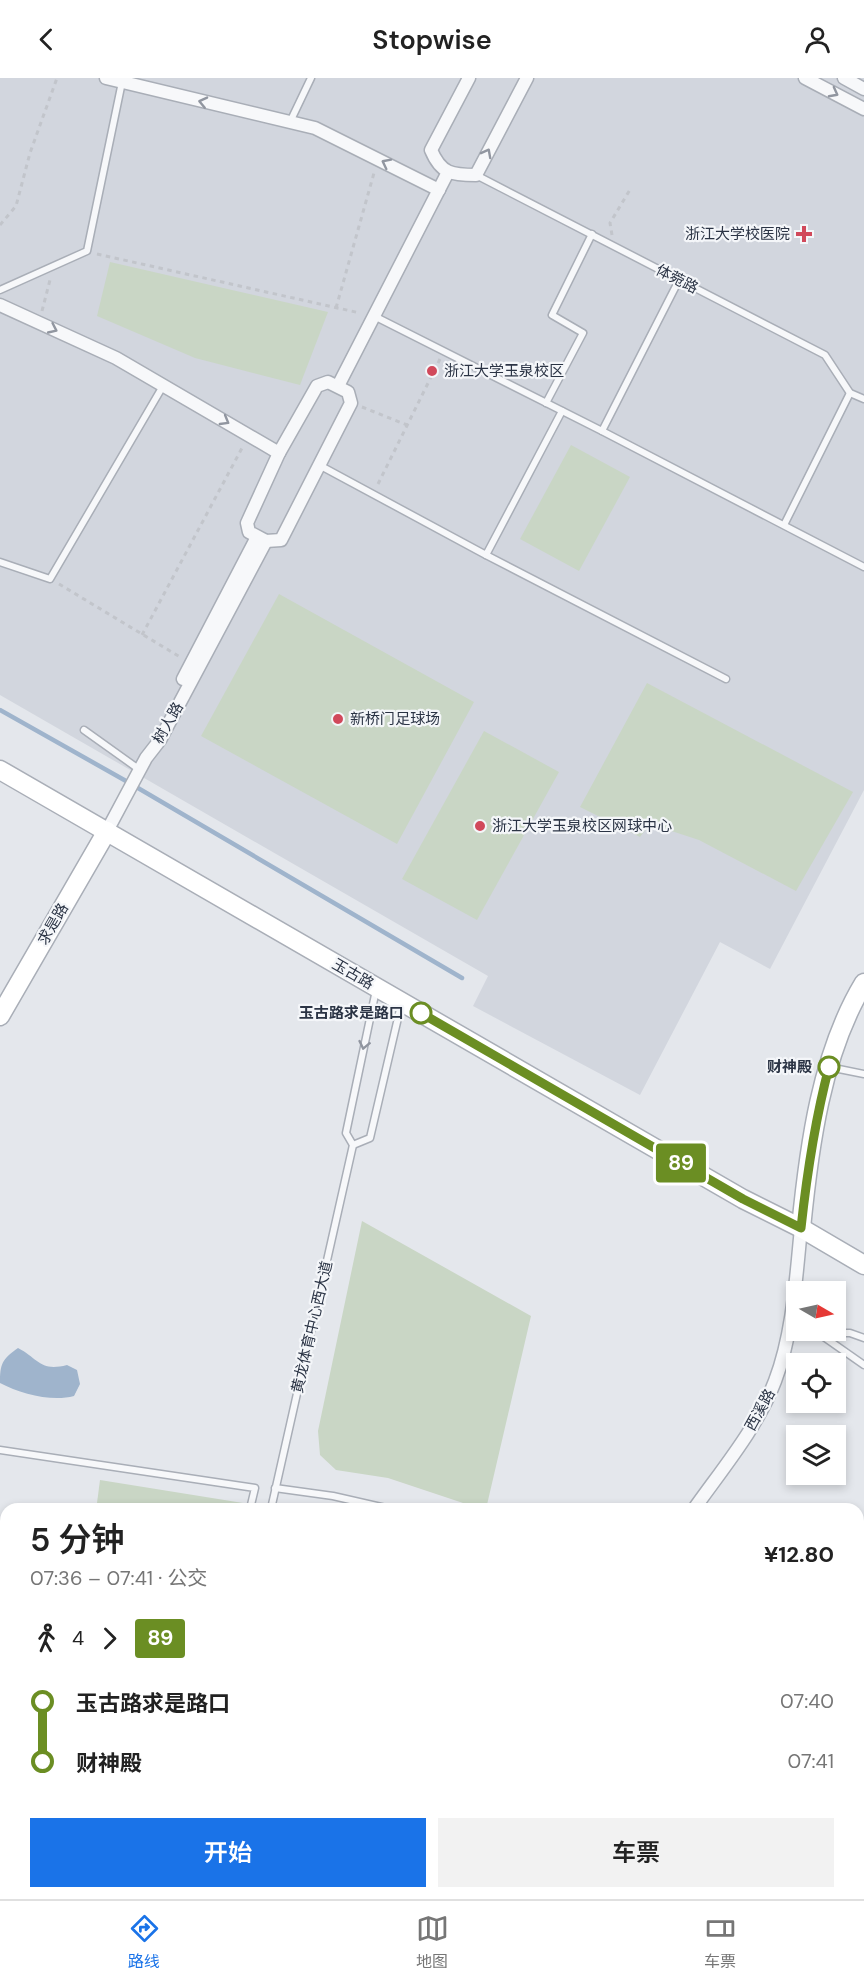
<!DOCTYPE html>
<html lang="zh">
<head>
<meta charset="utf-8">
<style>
  :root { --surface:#fff; --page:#f2f2f2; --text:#222; --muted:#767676; --line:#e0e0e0; --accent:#1a73e8 }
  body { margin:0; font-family:"DM Sans","Noto Sans SC",sans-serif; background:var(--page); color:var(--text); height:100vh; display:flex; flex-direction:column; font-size:22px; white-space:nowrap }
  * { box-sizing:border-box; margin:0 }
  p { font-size:20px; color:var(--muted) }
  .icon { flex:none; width:33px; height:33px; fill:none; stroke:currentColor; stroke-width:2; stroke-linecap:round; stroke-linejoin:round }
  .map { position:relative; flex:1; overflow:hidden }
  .sheet { position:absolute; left:0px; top:1425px; width:864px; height:396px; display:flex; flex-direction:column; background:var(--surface); border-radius:18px 18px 0 0; box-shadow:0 3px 9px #0003 }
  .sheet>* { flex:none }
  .badge { padding:0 12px; border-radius:4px; font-size:21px; line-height:39px }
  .needle { width:39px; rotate:99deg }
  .fabs { position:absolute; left:786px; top:1203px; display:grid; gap:12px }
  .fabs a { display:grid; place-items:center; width:60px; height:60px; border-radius:0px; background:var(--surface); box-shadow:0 3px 9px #0003; font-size:30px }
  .map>.badge { position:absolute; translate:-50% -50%; box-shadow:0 0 0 3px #fff }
  .legs { display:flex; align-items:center; gap:9px; height:66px; padding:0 30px; font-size:20px }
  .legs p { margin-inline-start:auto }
  .summary { display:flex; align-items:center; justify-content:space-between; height:102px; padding:0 30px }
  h1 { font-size:33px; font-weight:600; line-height:45px }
  .button { display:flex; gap:12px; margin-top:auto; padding:12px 30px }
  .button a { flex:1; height:69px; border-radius:0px; background:var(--accent); color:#fff; font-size:24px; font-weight:600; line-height:69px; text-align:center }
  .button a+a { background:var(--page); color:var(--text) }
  ul { padding:0 30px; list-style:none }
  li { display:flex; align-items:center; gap:21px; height:60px; font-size:22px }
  li i { display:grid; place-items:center; width:9px; height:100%; margin:0 8px; background:currentColor }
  li i::after { content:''; width:15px; height:15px; margin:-8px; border:4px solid; border-radius:50%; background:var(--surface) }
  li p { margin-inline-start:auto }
  li:first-child i { background:linear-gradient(#0000 50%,currentColor 0) }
  li:last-child i { background:linear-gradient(currentColor 50%,#0000 0) }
  header { display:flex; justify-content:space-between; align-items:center; height:78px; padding:0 30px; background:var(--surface); font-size:27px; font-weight:600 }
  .tabs { display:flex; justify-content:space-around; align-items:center; height:84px; border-top:2px solid var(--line); background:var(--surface); font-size:16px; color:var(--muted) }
  .tabs a { display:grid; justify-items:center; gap:3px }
  .tabs .active { color:var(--accent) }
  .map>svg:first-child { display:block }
  .built { fill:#d2d6de }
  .green { fill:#c9d6c5 }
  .water { fill:#9fb4cc }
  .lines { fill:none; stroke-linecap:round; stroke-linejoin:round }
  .stream { stroke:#9fb4cc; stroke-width:4.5 }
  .lane-casing { stroke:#a9aeb7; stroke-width:9 }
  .street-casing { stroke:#a9aeb7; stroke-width:15 }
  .secondary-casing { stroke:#a9aeb7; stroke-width:21 }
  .path { stroke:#c2c5cb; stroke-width:3; stroke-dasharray:4.5 4.5; stroke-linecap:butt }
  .lane { stroke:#f7f8fa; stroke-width:6 }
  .street { stroke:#f7f8fa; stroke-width:12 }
  .secondary { stroke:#fff; stroke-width:18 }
  .oneway { stroke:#9196a0 }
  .line-1-casing { stroke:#fff; stroke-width:14 }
  .line-1 { stroke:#6b8e23; stroke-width:9 }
  .poi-dot { fill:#d1495b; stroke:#f4f6f9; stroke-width:2 }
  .stop-1-dot { fill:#fff; stroke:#6b8e23; stroke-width:3 }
  .labels { text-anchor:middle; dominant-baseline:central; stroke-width:4.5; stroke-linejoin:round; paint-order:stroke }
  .poi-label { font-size:15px; fill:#2b3445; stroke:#f4f6f9; text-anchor:start }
  .street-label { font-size:15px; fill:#2b3445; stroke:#f4f6f9 }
  .stop-label { font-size:15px; font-weight:bold; fill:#2b3445; stroke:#f4f6f9; text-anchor:end }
</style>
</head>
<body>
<header><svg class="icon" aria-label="back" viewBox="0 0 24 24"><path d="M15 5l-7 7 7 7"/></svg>Stopwise<svg class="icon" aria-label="person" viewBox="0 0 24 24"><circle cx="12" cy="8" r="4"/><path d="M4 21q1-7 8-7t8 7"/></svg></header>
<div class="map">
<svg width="864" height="1821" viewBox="0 0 864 1821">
  <rect width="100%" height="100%" fill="#e4e7ec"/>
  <polygon class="built" points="0,0 864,0 864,712 770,891 720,864 640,1017 473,928 488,898 0,617"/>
  <g class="green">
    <polygon points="110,184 328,234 300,307 195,280 97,238"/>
    <polygon points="571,367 630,399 579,493 520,461"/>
    <polygon points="279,516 474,624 397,766 201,658"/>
    <polygon points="647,605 853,714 796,813 699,762 650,746 640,759 580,729"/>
    <polygon points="484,653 559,694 477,842 402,801"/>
    <polygon points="362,1143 531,1238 486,1431 481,1431 388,1400 336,1392 320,1377 318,1353"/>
    <polygon points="100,1402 243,1425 242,1431 124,1431 97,1425"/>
    <polygon points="858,1731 864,1737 864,1766 858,1763"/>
    <polygon points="6,1806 6,1815 104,1815 104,1820 111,1821 0,1821 0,1809"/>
    <polygon points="383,1815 520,1815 524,1821 390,1821"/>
    <polygon points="560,1815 609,1815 602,1821 566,1821"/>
    <polygon points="666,1815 706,1815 724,1821 658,1821"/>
  </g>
  <path class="water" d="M18,1270C39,1281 40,1294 67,1287L77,1292L80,1306L74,1318C52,1324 21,1316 0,1305C0,1286 2,1281 18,1270Z"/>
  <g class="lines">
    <polyline class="stream" points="0,632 126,703 462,900"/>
    <defs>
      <g id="lane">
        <polyline points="290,44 311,0"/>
        <polyline points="476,97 825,277 850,315 864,321"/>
        <polyline points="0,212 87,173 122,4"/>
        <polyline points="374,238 602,353 679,202"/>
        <polyline points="546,325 583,255 552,237 592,156"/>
        <polyline points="602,353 864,489"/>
        <polyline points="319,387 486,477 562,333"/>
        <polyline points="784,447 850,315"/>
        <polyline points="486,477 726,601"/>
        <polyline points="0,484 50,501 163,308"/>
        <polyline points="84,652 140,692"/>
        <polyline points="829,989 864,996"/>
        <polyline points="353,1067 370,1060 401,927"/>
        <polyline points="814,1252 864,1287"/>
        <polyline points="820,1255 850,1255 864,1260"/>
        <polyline points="0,1372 255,1410 250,1431"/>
        <polyline points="275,1410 333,1418 390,1431"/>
        <polyline points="271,1431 353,1067 346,1055 376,912"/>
        <polyline points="858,1662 864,1658"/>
        <polyline points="0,1712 6,1713"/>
        <polyline points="552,1815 556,1821"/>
        <polyline points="159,1821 160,1815"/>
        <polyline points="635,1821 643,1815"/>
      </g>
      <g id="street">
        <polyline points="106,0 315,50 439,112"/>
        <path d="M469,0L431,72C441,96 452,97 476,97L527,0"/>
        <polyline points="805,0 864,31"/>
        <polyline points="844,0 864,11"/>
        <polyline points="0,227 116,280 279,375"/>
        <polygon points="328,304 348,314 351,325 281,462 266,463 249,454 247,445 279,375 317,308"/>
        <polyline points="338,308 448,94"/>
        <polyline points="183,601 257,459"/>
        <polyline points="107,753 146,680 160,662 266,463"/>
        <path d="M694,1431C723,1390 757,1350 775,1303C793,1256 796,1200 801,1150"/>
        <polyline points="858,1703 864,1710"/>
      </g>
      <g id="secondary">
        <polyline points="0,692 743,1121 801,1150 864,1187"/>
        <polyline points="0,938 107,753"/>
        <path d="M801,1150C809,1069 821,976 864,905"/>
        <polyline points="0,1734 6,1735"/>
        <polyline points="0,1757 6,1755"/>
        <polyline points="355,1815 362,1821"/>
      </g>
    </defs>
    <use href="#lane" class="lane-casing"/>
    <use href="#street" class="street-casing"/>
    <use href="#secondary" class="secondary-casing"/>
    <g class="path">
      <polyline points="0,147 16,128 30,75 57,0"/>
      <polyline points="612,157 610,145 631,110"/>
      <polyline points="97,176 360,235"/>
      <polyline points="336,230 374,95"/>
      <polyline points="42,233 50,202"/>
      <polyline points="362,329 407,347"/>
      <polyline points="378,406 440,281"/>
      <polyline points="59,506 180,579"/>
      <polyline points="142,557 242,370"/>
      <polyline points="85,1815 85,1821"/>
      <polyline points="268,1821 268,1820"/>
    </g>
    <use href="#lane" class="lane"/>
    <use href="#street" class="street"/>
    <use href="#secondary" class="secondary"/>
  </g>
  <defs><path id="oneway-chevron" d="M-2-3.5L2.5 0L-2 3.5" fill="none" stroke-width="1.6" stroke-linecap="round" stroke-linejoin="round" transform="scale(1.5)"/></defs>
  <g class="oneway">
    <use href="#oneway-chevron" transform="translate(834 15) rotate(28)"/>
    <use href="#oneway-chevron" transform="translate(203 24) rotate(-167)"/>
    <use href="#oneway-chevron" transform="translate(487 75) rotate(-62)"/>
    <use href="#oneway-chevron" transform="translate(386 85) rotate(-153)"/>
    <use href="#oneway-chevron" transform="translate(53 251) rotate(25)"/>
    <use href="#oneway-chevron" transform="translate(225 343) rotate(30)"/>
    <use href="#oneway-chevron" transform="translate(364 967) rotate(102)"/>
  </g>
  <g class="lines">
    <defs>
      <path id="line-1" d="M421,935L743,1121L801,1150C807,1095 815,1042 829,989"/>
    </defs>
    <use href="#line-1" class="line-1-casing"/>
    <use href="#line-1" class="line-1"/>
  </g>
  <g class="poi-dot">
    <path d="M801 147h6v6h6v6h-6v6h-6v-6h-6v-6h6z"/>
    <circle cx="432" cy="293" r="6"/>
    <circle cx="338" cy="641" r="6"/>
    <circle cx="480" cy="748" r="6"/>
  </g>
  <g class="stop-1-dot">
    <circle cx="421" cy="935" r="10"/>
    <circle cx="829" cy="989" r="10"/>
  </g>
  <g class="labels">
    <g class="poi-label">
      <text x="790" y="156" text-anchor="end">浙江大学校医院</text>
      <text x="444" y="293">浙江大学玉泉校区</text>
      <text x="350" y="641">新桥门足球场</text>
      <text x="492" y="748">浙江大学玉泉校区网球中心</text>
    </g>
    <g class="street-label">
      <text transform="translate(677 201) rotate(27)">体菀路</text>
      <text transform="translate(168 645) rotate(-60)">树人路</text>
      <text transform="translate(53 846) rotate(-60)">求是路</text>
      <text transform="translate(353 896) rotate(30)">玉古路</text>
      <text transform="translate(312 1249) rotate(-77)">黄龙体育中心西大道</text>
      <text transform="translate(760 1332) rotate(-61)">西溪路</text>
    </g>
    <g class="stop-label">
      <text x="404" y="935">玉古路求是路口</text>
      <text x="812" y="989">财神殿</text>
    </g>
  </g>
</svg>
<div class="fabs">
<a><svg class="needle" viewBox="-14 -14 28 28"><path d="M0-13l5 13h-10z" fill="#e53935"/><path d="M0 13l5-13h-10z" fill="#767676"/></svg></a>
<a><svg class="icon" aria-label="locate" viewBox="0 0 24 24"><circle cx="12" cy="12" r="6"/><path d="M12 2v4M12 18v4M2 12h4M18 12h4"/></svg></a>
<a><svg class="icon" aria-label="layers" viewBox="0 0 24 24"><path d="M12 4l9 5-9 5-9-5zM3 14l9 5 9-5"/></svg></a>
</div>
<b class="badge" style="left:681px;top:1085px;background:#6b8e23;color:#fff">89</b>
<section class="sheet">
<div class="summary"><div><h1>5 分钟</h1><p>07:36 – 07:41 · 公交</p></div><b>¥12.80</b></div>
<div class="legs"><svg class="icon" aria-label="walk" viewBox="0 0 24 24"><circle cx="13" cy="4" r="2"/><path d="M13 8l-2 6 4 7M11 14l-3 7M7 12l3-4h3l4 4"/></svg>4<svg class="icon" aria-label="forward" viewBox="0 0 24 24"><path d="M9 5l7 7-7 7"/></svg><b class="badge" style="background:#6b8e23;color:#fff">89</b></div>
<ul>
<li><i style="color:#6b8e23"></i><b>玉古路求是路口</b><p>07:40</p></li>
<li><i style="color:#6b8e23"></i><b>财神殿</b><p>07:41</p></li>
</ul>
<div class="button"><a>开始</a><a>车票</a></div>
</section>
</div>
<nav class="tabs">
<a class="active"><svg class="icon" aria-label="directions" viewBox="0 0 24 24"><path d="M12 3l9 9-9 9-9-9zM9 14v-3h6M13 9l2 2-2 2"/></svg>路线</a>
<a><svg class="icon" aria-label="map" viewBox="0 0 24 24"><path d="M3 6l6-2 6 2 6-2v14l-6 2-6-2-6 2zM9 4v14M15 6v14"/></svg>地图</a>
<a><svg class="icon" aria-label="tickets" viewBox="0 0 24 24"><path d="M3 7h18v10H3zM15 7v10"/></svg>车票</a>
</nav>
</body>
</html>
